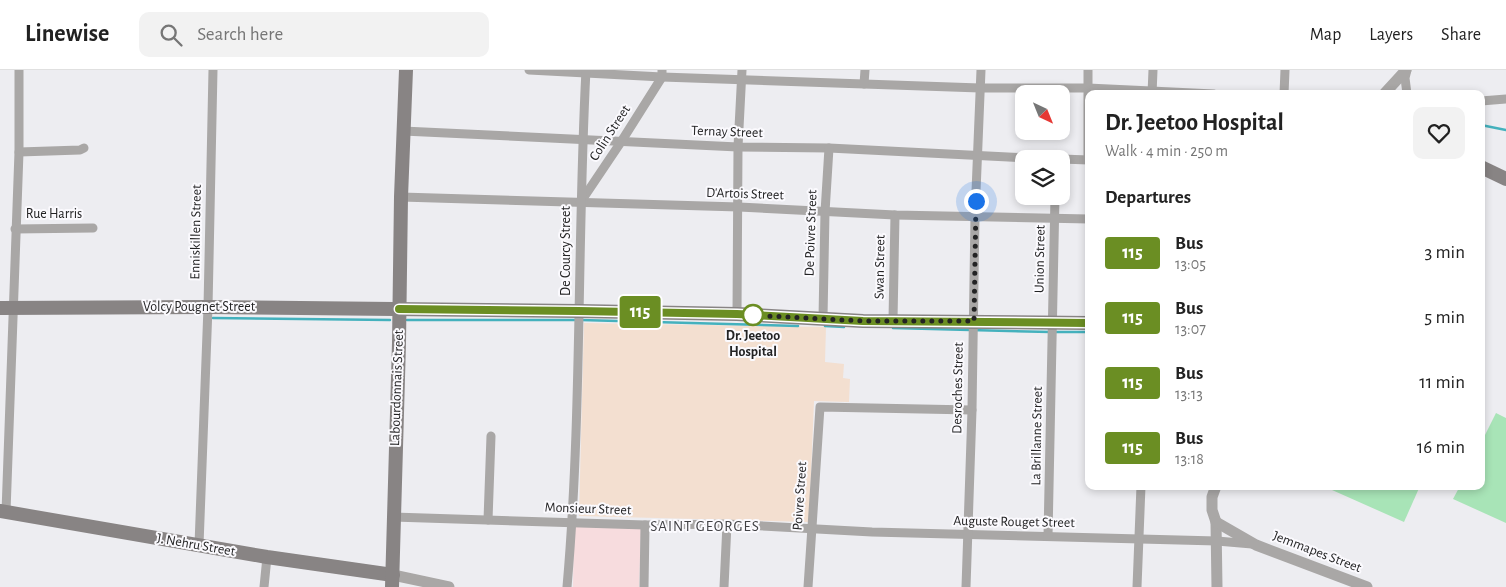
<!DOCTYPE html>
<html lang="en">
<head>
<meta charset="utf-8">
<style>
  :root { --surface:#fff; --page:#f2f2f2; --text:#222; --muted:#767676; --line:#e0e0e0 }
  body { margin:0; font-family:"Alegreya Sans",sans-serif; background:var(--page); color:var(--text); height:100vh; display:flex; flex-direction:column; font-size:19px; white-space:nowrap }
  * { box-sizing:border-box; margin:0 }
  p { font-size:16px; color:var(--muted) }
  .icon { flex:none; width:28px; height:28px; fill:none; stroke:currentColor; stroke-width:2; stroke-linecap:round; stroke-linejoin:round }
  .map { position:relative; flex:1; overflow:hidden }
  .side { position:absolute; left:1085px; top:20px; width:400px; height:400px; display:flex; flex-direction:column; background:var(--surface); border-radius:10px; box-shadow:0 2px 8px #0003 }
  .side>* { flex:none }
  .badge { padding:0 10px; border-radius:4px; font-size:18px; line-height:32px }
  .needle { width:32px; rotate:137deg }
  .buttons { position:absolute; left:1015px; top:15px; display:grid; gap:10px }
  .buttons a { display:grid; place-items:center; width:55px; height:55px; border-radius:10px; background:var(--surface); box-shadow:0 2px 8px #0003; font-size:25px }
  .you { position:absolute; width:25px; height:25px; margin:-12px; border:4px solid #fff; border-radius:50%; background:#1a73e8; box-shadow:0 0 0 8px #1a73e833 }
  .map>.badge { position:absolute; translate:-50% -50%; box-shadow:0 0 0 2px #fff }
  h2 { padding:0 20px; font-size:19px; line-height:45px }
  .round { display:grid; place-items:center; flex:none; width:52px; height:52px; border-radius:10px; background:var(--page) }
  .overview { display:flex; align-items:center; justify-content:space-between; height:85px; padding:0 20px }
  h1 { font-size:24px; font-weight:700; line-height:38px }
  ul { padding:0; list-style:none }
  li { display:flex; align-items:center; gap:15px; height:65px; padding:0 20px }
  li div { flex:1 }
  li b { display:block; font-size:19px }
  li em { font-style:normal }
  li .badge { min-width:55px; font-weight:700; text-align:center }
  header { display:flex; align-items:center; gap:30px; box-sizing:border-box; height:70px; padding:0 25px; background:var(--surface); border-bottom:1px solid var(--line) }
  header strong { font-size:24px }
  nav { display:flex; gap:28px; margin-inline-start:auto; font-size:18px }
  .search { width:350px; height:45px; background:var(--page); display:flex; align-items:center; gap:12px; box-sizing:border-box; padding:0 18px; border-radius:10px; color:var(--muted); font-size:19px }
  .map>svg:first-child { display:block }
  .education { fill:#f7dcde }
  .medical { fill:#f3dfd0 }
  .green { fill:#a8e4b7 }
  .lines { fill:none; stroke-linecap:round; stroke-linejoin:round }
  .stream { stroke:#44b1bd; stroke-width:2.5 }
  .minor { stroke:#a9a7a6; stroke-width:9 }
  .tertiary { stroke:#a9a7a6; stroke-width:11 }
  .secondary { stroke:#888484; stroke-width:14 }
  .line-casing { stroke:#fff; stroke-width:11 }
  .line { stroke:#6b8e23; stroke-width:8 }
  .walk { stroke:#232324; stroke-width:5; stroke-dasharray:0 9 }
  .stop-dot { fill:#fff; stroke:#6b8e23; stroke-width:2.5 }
  .labels { text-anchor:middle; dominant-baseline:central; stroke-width:4; stroke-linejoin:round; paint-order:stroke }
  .street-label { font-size:14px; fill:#232324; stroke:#fbfafe }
  .stop-label { font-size:14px; font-weight:bold; fill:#232324; stroke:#fbfafe }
  .neighbourhood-label { font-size:15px; letter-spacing:1px; fill:#414144; stroke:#fbfafe }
</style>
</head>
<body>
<header>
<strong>Linewise</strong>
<div class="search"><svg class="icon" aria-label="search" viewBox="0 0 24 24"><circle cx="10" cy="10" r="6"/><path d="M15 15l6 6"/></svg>Search here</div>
<nav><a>Map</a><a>Layers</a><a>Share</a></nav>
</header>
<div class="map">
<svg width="1506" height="517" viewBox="0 0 1506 517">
  <rect width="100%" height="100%" fill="#ededf1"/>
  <polygon class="education" points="574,455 641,458 639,517 573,517"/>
  <polygon class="medical" points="584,253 826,257 825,292 844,294 843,308 850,309 849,332 814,331 809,452 579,446"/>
  <g class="green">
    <polygon points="1496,343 1506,348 1506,453 1453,429 1460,416 1481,416 1481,373"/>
    <polygon points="1323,416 1420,416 1404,452"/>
  </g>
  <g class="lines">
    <g class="stream">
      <polyline points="1481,55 1506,60"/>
      <polyline points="213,248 390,250"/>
      <polyline points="407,250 576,250"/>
      <polyline points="581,250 798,256"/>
      <polyline points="825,256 844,257"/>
      <polyline points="893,258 1050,262"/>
      <polyline points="1055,262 1089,262"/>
    </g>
    <g class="minor">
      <polyline points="529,0 662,7 864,14 980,18 1088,18 1214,24"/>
      <polyline points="1088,0 1088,90"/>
      <polyline points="1407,0 1405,8 1407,24"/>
      <polyline points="864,14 865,0"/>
      <polyline points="1152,24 1153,0"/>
      <polyline points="1284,24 1285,0"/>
      <polyline points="1481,31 1506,29"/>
      <polyline points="403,61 738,77 829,78 1049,89"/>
      <polyline points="19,82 80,80 84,78"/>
      <polyline points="1061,89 1089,90"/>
      <polyline points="401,127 739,137 895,145 1089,149"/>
      <polyline points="580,133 621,72 662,7 662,0"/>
      <polyline points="15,159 93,158"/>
      <polyline points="737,244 738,77 742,0"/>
      <polyline points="823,248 825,142 829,78"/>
      <polyline points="893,250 895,145"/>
      <polyline points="6,442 19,82 19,0"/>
      <polyline points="393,447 645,455 727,454 872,462 1217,471 1252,474"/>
      <polyline points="488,450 491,366"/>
      <polyline points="1048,466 1055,126"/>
      <polyline points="199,475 208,237 213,0"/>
      <polyline points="264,517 267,487"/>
      <path d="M567,517C582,345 577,172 586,0"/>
      <polyline points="644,517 645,455"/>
      <polyline points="724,517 727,454"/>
      <polyline points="808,517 820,337 972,340"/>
      <polyline points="966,517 972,340 975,146 981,0"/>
      <polyline points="1137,517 1141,416"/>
    </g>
    <g class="tertiary">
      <polyline points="1384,24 1406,0"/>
      <polyline points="1216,416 1212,427 1212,440 1216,452 1217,517"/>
      <polyline points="1216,452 1256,475 1367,517"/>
      <polyline points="393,505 449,517"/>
    </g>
    <g class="secondary">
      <polyline points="1481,97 1506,109"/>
      <polyline points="0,238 208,237 579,241 737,244 863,251 1089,253"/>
      <polyline points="0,441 267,487 393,505"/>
      <polyline points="392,517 399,273 401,127 406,0"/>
    </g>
  </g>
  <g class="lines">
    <defs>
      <polyline id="line" points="399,239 579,241 737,244 863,251 1089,253"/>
    </defs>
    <use href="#line" class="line-casing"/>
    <use href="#line" class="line"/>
    <polyline class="walk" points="753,245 748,245 863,251 974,251 976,131"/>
  </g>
  <circle class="stop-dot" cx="753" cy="245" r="10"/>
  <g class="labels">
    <g class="street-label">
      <text transform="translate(727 62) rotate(2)">Ternay Street</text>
      <text transform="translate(610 63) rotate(-57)">Colin Street</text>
      <text transform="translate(745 124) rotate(2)">D'Artois Street</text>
      <text x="54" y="144">Rue Harris</text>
      <text transform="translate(196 162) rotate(-89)">Enniskillen Street</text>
      <text transform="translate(811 163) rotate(-88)">De Poivre Street</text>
      <text transform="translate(566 181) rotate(-90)">De Courcy Street</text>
      <text transform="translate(1040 189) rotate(-89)">Union Street</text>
      <text transform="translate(880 197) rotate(-89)">Swan Street</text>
      <text x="199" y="237">Volcy Pougnet Street</text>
      <text transform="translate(397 318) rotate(-88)">Labourdonnais Street</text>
      <text transform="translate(958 318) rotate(-89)">Desroches Street</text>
      <text transform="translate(1037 366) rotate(-89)">La Brillanne Street</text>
      <text transform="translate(800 426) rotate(-86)">Poivre Street</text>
      <text transform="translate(588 439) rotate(2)">Monsieur Street</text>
      <text transform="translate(1014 452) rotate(1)">Auguste Rouget Street</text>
      <text transform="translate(196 475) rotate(10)">J. Nehru Street</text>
      <text transform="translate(1317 482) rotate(21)">Jemmapes Street</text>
    </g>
    <g class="stop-label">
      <text x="753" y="266">Dr. Jeetoo<tspan x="753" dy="16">Hospital</tspan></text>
    </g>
    <g class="neighbourhood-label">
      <text x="705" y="456">SAINT GEORGES</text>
    </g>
  </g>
</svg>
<div class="buttons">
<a><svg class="needle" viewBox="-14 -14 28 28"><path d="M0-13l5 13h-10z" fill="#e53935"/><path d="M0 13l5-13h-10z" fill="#767676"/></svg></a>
<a><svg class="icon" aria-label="layers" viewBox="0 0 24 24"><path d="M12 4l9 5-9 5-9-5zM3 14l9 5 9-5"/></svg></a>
</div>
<div class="you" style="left:976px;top:131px"></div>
<b class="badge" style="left:640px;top:242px;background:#6b8e23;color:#fff">115</b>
<section class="side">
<div class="overview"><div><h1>Dr. Jeetoo Hospital</h1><p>Walk · 4 min · 250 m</p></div><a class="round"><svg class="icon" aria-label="heart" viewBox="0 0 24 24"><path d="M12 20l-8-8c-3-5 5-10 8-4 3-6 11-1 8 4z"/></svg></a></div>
<h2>Departures</h2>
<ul>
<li><span class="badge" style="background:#6b8e23;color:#fff">115</span><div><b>Bus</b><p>13:05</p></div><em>3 min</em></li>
<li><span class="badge" style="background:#6b8e23;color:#fff">115</span><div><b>Bus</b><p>13:07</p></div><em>5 min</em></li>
<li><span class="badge" style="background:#6b8e23;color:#fff">115</span><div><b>Bus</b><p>13:13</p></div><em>11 min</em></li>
<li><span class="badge" style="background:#6b8e23;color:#fff">115</span><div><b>Bus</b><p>13:18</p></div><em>16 min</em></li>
</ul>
</section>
</div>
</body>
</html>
